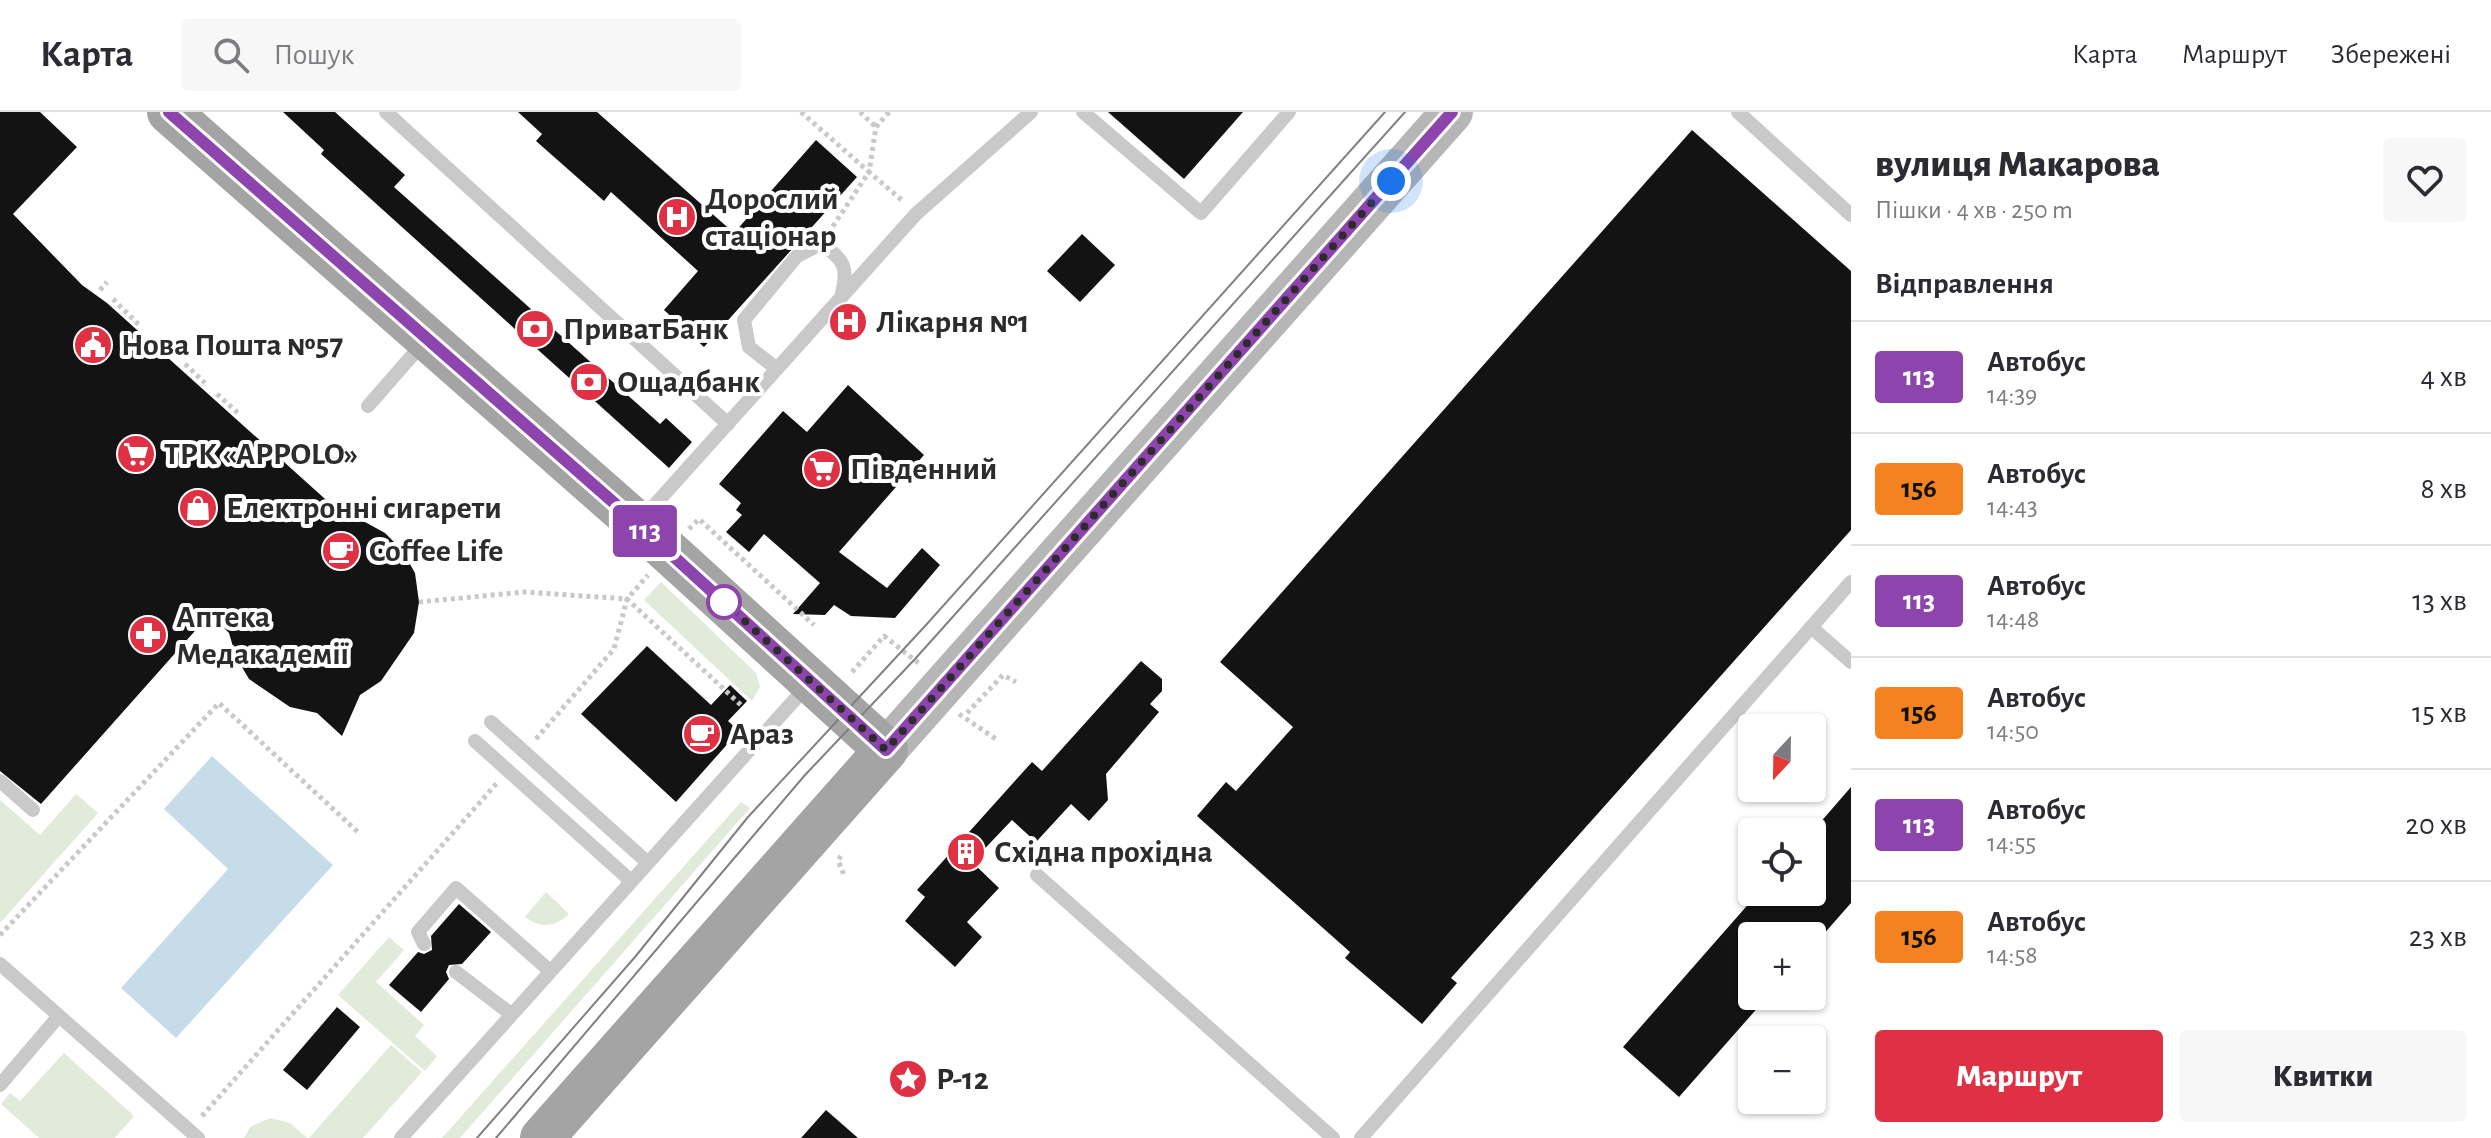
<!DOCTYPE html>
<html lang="uk">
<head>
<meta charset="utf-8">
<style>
  :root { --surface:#fff; --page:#f7f7f7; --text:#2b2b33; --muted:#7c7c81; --line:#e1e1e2; --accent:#df3143 }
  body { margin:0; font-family:"Alegreya Sans",sans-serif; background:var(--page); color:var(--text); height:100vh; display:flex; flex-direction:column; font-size:30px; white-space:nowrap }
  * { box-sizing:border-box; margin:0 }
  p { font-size:26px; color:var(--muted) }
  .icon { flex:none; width:44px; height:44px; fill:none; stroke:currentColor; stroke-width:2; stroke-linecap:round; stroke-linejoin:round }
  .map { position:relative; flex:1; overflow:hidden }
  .drawer { display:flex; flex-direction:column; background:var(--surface); width:640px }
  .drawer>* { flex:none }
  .badge { padding:0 16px; border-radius:6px; font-size:28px; line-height:52px }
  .needle { width:52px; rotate:202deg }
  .buttons { position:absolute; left:1738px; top:602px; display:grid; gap:16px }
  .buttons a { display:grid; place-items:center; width:88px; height:88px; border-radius:8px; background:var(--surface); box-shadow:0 2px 6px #0004; font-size:40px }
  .you { position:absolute; width:40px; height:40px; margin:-20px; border:6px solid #fff; border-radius:50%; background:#1a73e8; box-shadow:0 0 0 12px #1a73e833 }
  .map>.badge { position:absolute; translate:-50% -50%; box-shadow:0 0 0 4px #fff }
  h2 { padding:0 24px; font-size:30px; line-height:72px }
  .round { display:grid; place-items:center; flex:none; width:84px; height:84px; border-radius:8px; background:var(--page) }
  .head { display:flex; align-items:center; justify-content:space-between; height:136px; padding:0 24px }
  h1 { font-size:38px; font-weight:800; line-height:60px }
  .cta { display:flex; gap:16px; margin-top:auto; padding:16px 24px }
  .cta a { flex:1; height:92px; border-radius:8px; background:var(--accent); color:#fff; font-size:32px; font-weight:800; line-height:92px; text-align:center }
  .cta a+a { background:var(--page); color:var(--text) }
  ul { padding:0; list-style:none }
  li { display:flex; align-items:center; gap:24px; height:112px; padding:0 24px; border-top:2px solid var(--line) }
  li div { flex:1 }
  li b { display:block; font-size:30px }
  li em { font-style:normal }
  li .badge { min-width:88px; font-weight:700; text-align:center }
  header { display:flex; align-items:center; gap:48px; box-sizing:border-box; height:112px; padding:0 40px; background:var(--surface); border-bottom:2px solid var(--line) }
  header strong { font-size:38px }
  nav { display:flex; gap:44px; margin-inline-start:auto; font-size:28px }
  .search { width:560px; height:72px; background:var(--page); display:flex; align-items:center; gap:20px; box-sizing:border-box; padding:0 28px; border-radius:8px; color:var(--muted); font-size:30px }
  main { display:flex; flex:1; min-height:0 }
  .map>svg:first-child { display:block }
  .green { fill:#e2ead9 }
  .water { fill:#c6dce9 }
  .building { fill:#131313 }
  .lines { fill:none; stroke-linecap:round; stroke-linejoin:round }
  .path { stroke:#c9c9c9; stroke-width:5; stroke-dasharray:4 4; stroke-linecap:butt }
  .lane { stroke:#c9c9c9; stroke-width:14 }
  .secondary { stroke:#b6b6b6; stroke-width:42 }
  .primary { stroke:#a4a4a4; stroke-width:44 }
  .tram { stroke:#818181; stroke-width:2 }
  .line-casing { stroke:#fff; stroke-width:18 }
  .line { stroke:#8e44ad; stroke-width:12 }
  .walk { stroke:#2c2c2c; stroke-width:8; stroke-dasharray:0 14.4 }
  .stop-dot { fill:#fff; stroke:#8e44ad; stroke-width:4 }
  .labels { text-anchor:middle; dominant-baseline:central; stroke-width:8; stroke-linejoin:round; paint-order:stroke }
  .poi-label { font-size:32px; font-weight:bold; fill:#2c2c2c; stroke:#fff; text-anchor:start }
</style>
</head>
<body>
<header>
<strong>Карта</strong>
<div class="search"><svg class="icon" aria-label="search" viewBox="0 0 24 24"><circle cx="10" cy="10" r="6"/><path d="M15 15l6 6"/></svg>Пошук</div>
<nav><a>Карта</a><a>Маршрут</a><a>Збережені</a></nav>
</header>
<main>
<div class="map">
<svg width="1851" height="1026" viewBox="0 0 1851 1026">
  <rect width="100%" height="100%" fill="#fff"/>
  <g class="green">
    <polygon points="661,470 756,561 760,575 752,589 644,488"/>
    <polygon points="76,682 98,701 0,811 0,688 40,723"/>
    <polygon points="741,690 750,696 460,1026 442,1026"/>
    <path d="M546,780L569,802C556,815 540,817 525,805Z"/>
    <polygon points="389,825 404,838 376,870 424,913 415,924 437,944 425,959 338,883"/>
    <polygon points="391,933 422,960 363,1026 309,1026"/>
    <polygon points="64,941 134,1004 115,1026 39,1026 1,992 10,981 20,989"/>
    <polygon points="270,1006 290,1011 307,1026 244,1026 250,1015"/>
  </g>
  <polygon class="water" points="212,644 333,753 176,926 121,876 228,757 164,697"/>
  <g class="building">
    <polygon points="0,0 40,0 77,35 13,102 82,173 107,191 344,404 365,410 385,421 402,438 415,461 419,490 414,521 381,569 360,583 342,624 317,601 290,595 249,567 236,545 229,521 210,502 41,692 0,659"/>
    <polygon points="283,0 335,0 405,63 394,75 660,312 666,306 692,330 669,356 321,42 324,38"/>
    <polygon points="518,0 597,0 734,121 816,28 857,65 704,235 664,198 698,159 611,80 604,89 536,29 542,22"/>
    <polygon points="1108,0 1243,0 1184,67"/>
    <polygon points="1692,18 1851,159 1851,418 1451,866 1457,871 1422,912 1345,846 1350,840 1197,704 1226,670 1236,679 1293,615 1220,550"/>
    <polygon points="1082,122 1115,153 1080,190 1047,159"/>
    <polygon points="848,273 924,343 839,440 887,476 922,436 940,453 895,506 851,504 834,493 825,503 793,502 820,471 764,422 749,440 726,420 742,403 736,398 741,391 719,372 783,299 807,320"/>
    <polygon points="647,534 711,593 730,573 747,589 728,609 739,619 676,690 581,602"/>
    <polygon points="1141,549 1162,567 1162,579 1150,592 1159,600 1106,662 1108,688 1089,709 1071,692 1036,730 1012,708 972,750 999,776 967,810 982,825 955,855 905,809 925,785 917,778 1032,650 1042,659"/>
    <polygon points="1851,675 1851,791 1822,824 1752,824 1752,884 1768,884 1679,985 1623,935 1759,780 1812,780 1812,720"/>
    <polygon points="459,792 491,820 462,852 449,853 446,860 449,867 421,900 389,873 418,840 424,842 432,838 431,824"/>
    <polygon points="337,895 360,915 307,978 283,958"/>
    <polygon points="826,998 858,1026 801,1026"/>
  </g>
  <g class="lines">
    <g class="path">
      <polyline points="801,0 869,60 831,117"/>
      <polyline points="860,0 876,15"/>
      <polyline points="889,0 876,15 869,60 904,90"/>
      <polyline points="100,178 107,170"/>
      <polyline points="113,187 140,214"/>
      <polyline points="185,252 205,271"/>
      <polyline points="217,282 238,301"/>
      <polyline points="689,417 699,407 814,513"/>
      <polyline points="419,490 525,480 627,487 742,594"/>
      <polyline points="852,560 884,524 921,553"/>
      <polyline points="967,601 1003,563 1016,570"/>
      <polyline points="959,602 996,627"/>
      <polyline points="536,627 614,537 627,487 648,463"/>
      <polyline points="841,744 838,748 844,763"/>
      <polyline points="0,823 219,591 360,722"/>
      <polyline points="202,1004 498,670"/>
    </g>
    <g class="lane">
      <polyline points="386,0 728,312"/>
      <polyline points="1083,0 1201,101 1289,0"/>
      <polyline points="1738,0 1851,103"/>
      <path d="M777,257L749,235L744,208L797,144L821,132C843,146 849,156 842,181"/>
      <polyline points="368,294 424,230"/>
      <polyline points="642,407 916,102 1031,0"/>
      <polyline points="1811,515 1851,550"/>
      <polyline points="491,610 647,750"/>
      <polyline points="475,629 630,768"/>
      <polyline points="0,669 33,698"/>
      <polyline points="1037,763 1333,1026"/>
      <polyline points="424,832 418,820 456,776 550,859"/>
      <polyline points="0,852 198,1026"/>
      <polyline points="456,860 511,902"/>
      <polyline points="0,973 58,905"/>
      <polyline points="401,1026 807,574"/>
      <polyline points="1361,1026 1851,470"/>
    </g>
    <polyline class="secondary" points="886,638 1452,0"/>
    <polyline class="primary" points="169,0 638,412 886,638 542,1026"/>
    <g class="tram">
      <polyline points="477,1026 635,845 748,705 926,513 1385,0"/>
      <polyline points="496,1026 805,663 915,547 1405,0"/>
    </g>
  </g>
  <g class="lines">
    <defs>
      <polyline id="line" points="169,0 638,412 886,638 1452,0"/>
    </defs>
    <use href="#line" class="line-casing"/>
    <use href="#line" class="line"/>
    <polyline class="walk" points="724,490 886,638 1391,69"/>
  </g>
  <defs>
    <symbol id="hospital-disc" viewBox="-11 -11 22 22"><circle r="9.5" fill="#df3143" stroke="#fff"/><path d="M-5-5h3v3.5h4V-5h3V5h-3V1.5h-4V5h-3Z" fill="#fff"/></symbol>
    <symbol id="bank-disc" viewBox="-11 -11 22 22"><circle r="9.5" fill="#df3143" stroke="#fff"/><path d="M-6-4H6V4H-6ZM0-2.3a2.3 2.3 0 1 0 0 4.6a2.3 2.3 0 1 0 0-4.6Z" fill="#fff"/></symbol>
    <symbol id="civic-disc" viewBox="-11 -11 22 22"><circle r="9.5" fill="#df3143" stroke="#fff"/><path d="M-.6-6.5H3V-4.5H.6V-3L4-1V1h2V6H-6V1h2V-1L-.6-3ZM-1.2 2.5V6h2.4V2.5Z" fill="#fff"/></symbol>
    <symbol id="supermarket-disc" viewBox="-11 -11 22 22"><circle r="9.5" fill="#df3143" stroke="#fff"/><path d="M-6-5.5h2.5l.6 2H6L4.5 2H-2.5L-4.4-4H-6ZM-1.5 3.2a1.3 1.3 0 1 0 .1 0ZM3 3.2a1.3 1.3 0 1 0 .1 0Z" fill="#fff"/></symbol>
    <symbol id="shop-disc" viewBox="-11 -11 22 22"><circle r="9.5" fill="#df3143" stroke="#fff"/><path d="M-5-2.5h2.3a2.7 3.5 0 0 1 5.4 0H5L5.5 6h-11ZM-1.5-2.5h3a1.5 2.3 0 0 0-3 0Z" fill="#fff"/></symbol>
    <symbol id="cafe-disc" viewBox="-11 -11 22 22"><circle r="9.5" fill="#df3143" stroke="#fff"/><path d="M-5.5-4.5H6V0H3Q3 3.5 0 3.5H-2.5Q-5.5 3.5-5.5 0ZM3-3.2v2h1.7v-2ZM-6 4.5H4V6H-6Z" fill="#fff"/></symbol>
    <symbol id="pharmacy-disc" viewBox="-11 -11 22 22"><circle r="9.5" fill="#df3143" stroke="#fff"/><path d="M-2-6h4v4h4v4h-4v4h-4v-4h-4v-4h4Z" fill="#fff"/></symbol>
    <symbol id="building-disc" viewBox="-11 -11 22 22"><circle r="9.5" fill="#df3143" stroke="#fff"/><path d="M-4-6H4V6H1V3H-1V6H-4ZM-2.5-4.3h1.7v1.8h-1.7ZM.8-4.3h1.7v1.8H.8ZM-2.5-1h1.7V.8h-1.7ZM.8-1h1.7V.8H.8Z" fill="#fff"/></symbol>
    <symbol id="sight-disc" viewBox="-11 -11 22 22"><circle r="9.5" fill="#df3143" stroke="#fff"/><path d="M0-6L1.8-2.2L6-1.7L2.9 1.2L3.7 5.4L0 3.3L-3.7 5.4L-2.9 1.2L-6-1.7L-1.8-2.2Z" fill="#fff"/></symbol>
  </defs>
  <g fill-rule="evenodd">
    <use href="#hospital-disc" x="655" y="83" width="44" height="44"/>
    <use href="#hospital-disc" x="826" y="188" width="44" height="44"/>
    <use href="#bank-disc" x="513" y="195" width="44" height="44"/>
    <use href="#civic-disc" x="71" y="211" width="44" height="44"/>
    <use href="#bank-disc" x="567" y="248" width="44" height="44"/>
    <use href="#supermarket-disc" x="114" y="320" width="44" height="44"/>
    <use href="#supermarket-disc" x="800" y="335" width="44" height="44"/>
    <use href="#shop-disc" x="176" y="374" width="44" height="44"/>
    <use href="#cafe-disc" x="319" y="417" width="44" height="44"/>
    <use href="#pharmacy-disc" x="126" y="501" width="44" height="44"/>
    <use href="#cafe-disc" x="680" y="600" width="44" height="44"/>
    <use href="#building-disc" x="944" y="718" width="44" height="44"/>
    <use href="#sight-disc" x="886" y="945" width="44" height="44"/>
  </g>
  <circle class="stop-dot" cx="724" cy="490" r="16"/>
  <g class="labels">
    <g class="poi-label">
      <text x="705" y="87">Дорослий<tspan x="705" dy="37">стаціонар</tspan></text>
      <text x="876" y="210">Лікарня №1</text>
      <text x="563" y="217">ПриватБанк</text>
      <text x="121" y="233">Нова Пошта №57</text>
      <text x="617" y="270">Ощадбанк</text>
      <text x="164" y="342">ТРК «APPOLO»</text>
      <text x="850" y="357">Південний</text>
      <text x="226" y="396">Електронні сигарети</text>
      <text x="369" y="439">Coffee Life</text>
      <text x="176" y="505">Аптека<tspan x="176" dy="37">Медакадемії</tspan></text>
      <text x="730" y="622">Араз</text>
      <text x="994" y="740">Східна прохідна</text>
      <text x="936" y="967">Р-12</text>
    </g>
  </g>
</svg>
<div class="buttons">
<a><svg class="needle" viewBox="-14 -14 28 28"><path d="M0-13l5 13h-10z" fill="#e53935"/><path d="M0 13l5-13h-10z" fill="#7c7c81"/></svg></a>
<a><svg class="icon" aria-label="locate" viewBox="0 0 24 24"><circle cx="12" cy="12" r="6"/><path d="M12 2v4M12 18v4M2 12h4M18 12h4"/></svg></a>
<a>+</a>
<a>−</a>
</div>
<div class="you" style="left:1391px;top:69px"></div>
<b class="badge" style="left:645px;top:419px;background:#8e44ad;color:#fff">113</b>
</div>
<section class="drawer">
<div class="head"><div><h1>вулиця Макарова</h1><p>Пішки · 4 хв · 250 m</p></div><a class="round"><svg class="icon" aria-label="heart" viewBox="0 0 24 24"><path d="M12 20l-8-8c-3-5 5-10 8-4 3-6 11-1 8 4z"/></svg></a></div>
<h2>Відправлення</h2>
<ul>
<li><span class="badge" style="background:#8e44ad;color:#fff">113</span><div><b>Автобус</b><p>14:39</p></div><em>4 хв</em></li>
<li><span class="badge" style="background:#f58220;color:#111">156</span><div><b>Автобус</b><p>14:43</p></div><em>8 хв</em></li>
<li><span class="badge" style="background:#8e44ad;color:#fff">113</span><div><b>Автобус</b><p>14:48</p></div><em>13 хв</em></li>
<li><span class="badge" style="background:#f58220;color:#111">156</span><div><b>Автобус</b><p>14:50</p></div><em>15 хв</em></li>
<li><span class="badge" style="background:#8e44ad;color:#fff">113</span><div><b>Автобус</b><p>14:55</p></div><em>20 хв</em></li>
<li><span class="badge" style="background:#f58220;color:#111">156</span><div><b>Автобус</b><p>14:58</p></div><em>23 хв</em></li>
</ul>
<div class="cta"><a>Маршрут</a><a>Квитки</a></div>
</section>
</main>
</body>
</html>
